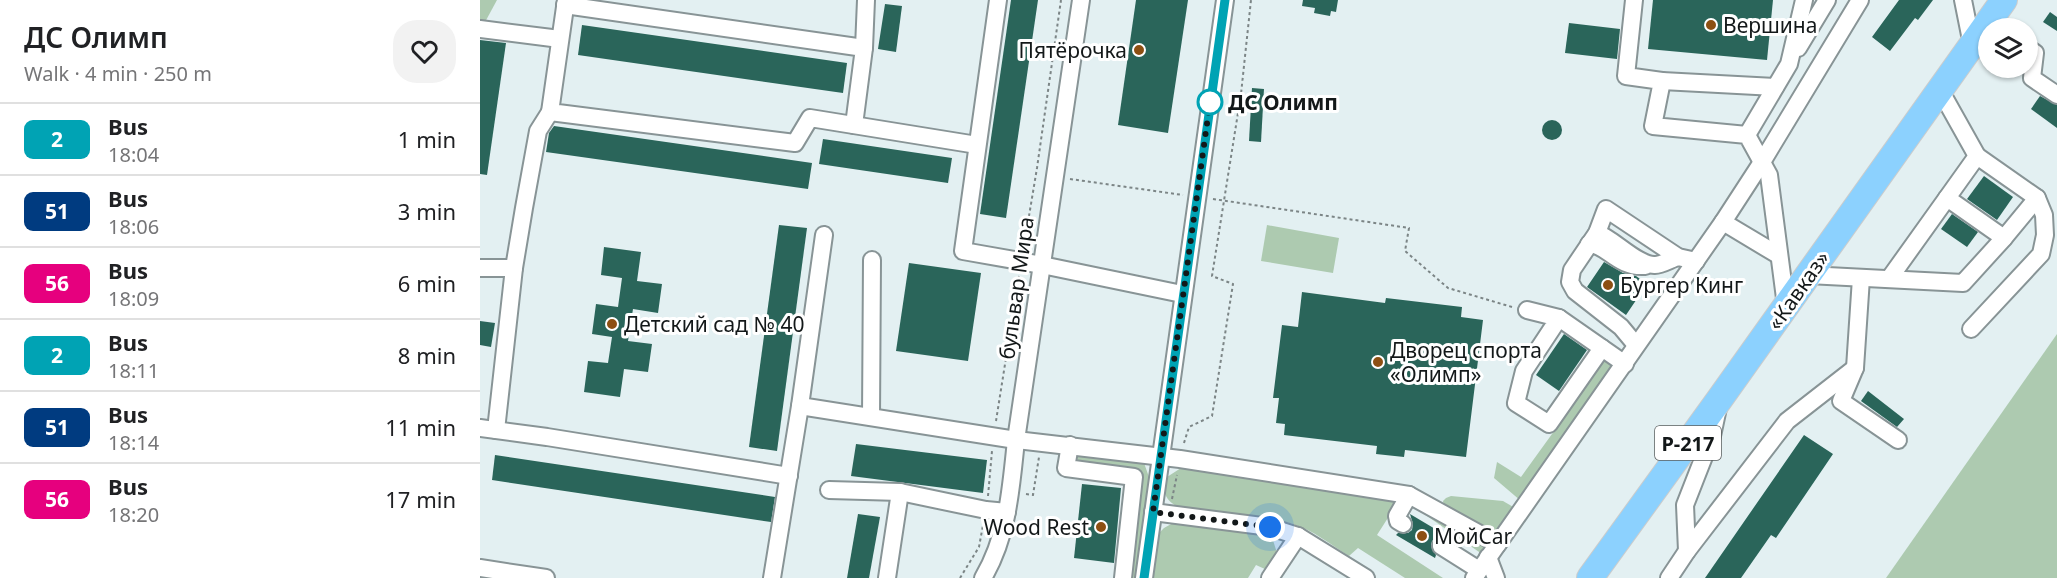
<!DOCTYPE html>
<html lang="en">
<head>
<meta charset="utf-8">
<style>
  :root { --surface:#fff; --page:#f2f2f2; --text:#202124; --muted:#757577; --line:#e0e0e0 }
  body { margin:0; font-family:"Noto Sans",sans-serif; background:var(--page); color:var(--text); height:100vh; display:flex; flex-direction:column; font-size:22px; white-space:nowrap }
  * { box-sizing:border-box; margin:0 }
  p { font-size:20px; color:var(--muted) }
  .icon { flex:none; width:33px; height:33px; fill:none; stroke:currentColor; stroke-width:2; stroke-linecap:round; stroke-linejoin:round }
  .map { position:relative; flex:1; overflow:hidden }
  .panel { display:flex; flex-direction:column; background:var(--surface); width:480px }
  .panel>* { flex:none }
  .badge { padding:0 12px; border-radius:9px; font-size:21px; line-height:39px }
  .controls { position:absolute; left:1498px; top:18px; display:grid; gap:12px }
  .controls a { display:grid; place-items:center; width:60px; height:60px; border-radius:50%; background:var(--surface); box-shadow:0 2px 4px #0004; font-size:30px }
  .you { position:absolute; width:30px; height:30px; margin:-15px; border:4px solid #fff; border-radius:50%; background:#1a73e8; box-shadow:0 0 0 9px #1a73e833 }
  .map>.badge { position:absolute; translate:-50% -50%; box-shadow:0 0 0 3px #fff }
  .round { display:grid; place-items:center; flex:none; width:63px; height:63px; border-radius:24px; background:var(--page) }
  .headline { display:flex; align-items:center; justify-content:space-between; height:102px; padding:0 24px }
  h1 { font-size:28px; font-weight:600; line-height:45px }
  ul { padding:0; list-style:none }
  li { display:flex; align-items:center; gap:18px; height:72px; padding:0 24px; border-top:2px solid var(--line) }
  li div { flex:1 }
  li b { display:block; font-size:22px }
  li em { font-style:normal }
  li .badge { min-width:66px; font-weight:700; text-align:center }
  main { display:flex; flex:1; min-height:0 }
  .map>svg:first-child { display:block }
  .green { fill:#adcab0 }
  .building { fill:#2a655a }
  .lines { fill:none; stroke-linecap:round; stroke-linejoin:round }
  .minor-casing { stroke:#889496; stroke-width:20 }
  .highway-casing { stroke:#cbcccc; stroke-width:28 }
  .path { stroke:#7c8586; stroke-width:2; stroke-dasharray:3 3; stroke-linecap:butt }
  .minor { stroke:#fff; stroke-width:16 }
  .highway { stroke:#8cd1fe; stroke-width:26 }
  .line-casing { stroke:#fff; stroke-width:14 }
  .line { stroke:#00a3b4; stroke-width:9 }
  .walk { stroke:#131819; stroke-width:6; stroke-dasharray:0 10.8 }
  .poi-dot { fill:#8d4f12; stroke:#fff; stroke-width:2 }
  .stop-dot { fill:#fff; stroke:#00a3b4; stroke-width:3 }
  .labels { text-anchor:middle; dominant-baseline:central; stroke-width:6; stroke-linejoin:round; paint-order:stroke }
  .shield { fill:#fff; stroke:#5a5d5e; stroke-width:1.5 }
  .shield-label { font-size:20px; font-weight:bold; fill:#131819 }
  .poi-label { font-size:21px; fill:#131819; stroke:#fff; text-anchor:start }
  .stop-label { font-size:21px; font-weight:bold; fill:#131819; stroke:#fff; text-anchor:start }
  .street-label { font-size:21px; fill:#131819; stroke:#fff }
</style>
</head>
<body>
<main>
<section class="panel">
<div class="headline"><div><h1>ДС Олимп</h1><p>Walk · 4 min · 250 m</p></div><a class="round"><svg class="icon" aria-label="heart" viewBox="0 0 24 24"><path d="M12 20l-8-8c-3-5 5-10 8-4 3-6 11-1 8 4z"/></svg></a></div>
<ul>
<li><span class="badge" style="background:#00a3b4;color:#fff">2</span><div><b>Bus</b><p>18:04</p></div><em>1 min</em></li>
<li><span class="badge" style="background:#003b80;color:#fff">51</span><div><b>Bus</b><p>18:06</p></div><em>3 min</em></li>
<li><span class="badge" style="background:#e6007e;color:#fff">56</span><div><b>Bus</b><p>18:09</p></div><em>6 min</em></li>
<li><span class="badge" style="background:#00a3b4;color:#fff">2</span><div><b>Bus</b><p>18:11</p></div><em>8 min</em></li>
<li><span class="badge" style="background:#003b80;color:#fff">51</span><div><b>Bus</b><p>18:14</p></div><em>11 min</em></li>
<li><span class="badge" style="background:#e6007e;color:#fff">56</span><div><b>Bus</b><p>18:20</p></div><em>17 min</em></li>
</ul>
</section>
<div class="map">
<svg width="1577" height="578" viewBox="0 0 1577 578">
  <rect width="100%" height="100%" fill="#e3f0f2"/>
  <g class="green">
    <polygon points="0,0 17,0 4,24 0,22"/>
    <polygon points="787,225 859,238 853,273 781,261"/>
    <polygon points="1577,334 1577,578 1406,578"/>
    <polygon points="1125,359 1131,364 1131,369 1041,501 1014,478 1017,462 1041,477 1111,380 1115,366"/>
    <polygon points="598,455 664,463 669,477 655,578 646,578 660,480 597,461"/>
    <path d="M701,468H711L920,499L897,535L963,578H925L878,548L869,556C851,545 833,530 813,524C776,513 735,514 698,507C684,500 682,490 687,477Z"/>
    <polygon points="971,496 1023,501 1035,508 1016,535 964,506 963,501 966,498"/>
    <polygon points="934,507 1008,544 1002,554"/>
    <polygon points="693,523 783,532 792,537 797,553 787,570 776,565 768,578 672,578 679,533 684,528"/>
  </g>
  <g class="building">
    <polygon points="531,0 558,0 526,218 500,214"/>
    <polygon points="656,0 708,0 688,133 638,125"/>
    <polygon points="823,0 858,0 856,12 851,11 850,16 834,13 835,8 822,6"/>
    <polygon points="1173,0 1293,0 1287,60 1168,49"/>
    <polygon points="1419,0 1453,0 1438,20 1435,18 1410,51 1392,37"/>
    <polygon points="405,4 422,6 416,52 398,49"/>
    <polygon points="1570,12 1577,17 1577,31 1563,22"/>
    <polygon points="1089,23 1140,29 1137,59 1085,53"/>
    <polygon points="102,25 367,63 363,93 98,55"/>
    <polygon points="0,40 26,43 7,175 0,174"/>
    <polygon points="772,88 784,89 781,142 769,141"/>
    <polygon points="1560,96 1577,105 1577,128 1551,109"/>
    <circle cx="1072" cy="130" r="10"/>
    <polygon points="74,126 332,163 328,189 66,152 69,133"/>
    <polygon points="343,139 472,158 468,183 339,164"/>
    <polygon points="1504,176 1533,197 1517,220 1487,199"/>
    <polygon points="1472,214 1498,232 1487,247 1461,229"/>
    <polygon points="299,225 327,228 297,451 269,447"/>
    <polygon points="124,247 161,252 157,281 182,284 178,313 153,309 148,341 172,344 168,372 144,369 140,397 104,392 108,361 128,363 132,337 112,334 116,304 138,307 142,278 121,275"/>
    <polygon points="1124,262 1143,273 1156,276 1167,284 1146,315 1107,287"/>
    <polygon points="429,263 501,273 488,361 416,351"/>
    <polygon points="822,292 905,303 906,298 982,307 981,317 1003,320 986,457 925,450 924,457 896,454 897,446 804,435 805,424 796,423 799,398 793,398 802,325 818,327"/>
    <polygon points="0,321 15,323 11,347 0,345"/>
    <polygon points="1084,334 1107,350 1079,391 1056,375"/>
    <polygon points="1388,391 1424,419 1417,427 1381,401"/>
    <polygon points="1324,435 1353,454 1296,538 1291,535 1261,578 1225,578"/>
    <polygon points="376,444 507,460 503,493 371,476"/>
    <polygon points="15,455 295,497 291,522 12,480"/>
    <polygon points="602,484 641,488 634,563 594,558"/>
    <polygon points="378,514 400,517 389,578 367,578"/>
    <polygon points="930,514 967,536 957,537 952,541 951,546 956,555 955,558 916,535 918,533 928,533 932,530 933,524"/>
  </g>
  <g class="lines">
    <defs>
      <g id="minor">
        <polyline points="86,0 70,112 315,143 330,118 497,145"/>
        <polyline points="518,0 483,251 562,265 702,294"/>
        <polyline points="1154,0 1146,76 1182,81 1173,126 1267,135 1289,175 1306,306"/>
        <polyline points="1483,0 1492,45"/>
        <polyline points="85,5 384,48 374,125"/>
        <polyline points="0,29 80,39"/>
        <polyline points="384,48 386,0"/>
        <polyline points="1318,48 1347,0"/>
        <polyline points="1548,48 1555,53 1552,78 1577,95"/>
        <polyline points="1182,81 1295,87"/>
        <polyline points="1267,135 1309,64 1324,0"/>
        <polyline points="1243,222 1298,255"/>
        <path d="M1117,233C1134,239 1158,266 1175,265C1182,265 1191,259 1198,257"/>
        <polyline points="344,235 320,406 536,440 700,459 929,495 1018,544"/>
        <polyline points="1524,238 1557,198"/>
        <path d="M1109,244C1127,244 1137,268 1165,266"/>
        <polyline points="0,268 34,268"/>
        <polyline points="1328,275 1483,283 1524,238 1467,198 1497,156 1460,90"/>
        <polyline points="1381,278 1375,368 1361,401 1418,440"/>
        <polyline points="1409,279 1467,198"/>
        <polyline points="1047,310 1079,318 1044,371 1036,403 1069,424 1122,348"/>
        <polyline points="1079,318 1145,364"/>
        <polyline points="1491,329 1561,254 1565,235 1564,215 1557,198 1497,156"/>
        <polyline points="1156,345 1141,327 1095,291 1090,282 1092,270 1117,233 1126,209 1198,257 1216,261"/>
        <polyline points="391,417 392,260"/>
        <polyline points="0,428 67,437 309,476"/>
        <polyline points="16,430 34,268 44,208 58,131 70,112"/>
        <polyline points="590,445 586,468 654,477 643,578"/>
        <polyline points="349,490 420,492 506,510 527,512"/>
        <polyline points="673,512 790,527 818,536 886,578"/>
        <polyline points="923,524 918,521 917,516 929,495"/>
        <polyline points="961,546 999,570"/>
        <polyline points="1207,551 1205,505 1232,436 1238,408"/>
        <polyline points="1008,557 1016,578"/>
        <polyline points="0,568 66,578"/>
        <polyline points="292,578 320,406"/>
        <polyline points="407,578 420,492"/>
        <path d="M503,578C528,536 531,488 536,440L601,0"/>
        <polyline points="664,578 745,0"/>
        <polyline points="790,578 818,536"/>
        <polyline points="994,578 1243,222 1282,162 1380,0"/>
        <polyline points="1189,578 1207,551 1307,421 1375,368"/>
      </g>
      <polyline id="highway" points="1110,578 1239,400 1524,0"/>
    </defs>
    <use href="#minor" class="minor-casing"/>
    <use href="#highway" class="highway-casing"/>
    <g class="path">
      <polyline points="590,179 703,195"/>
      <polyline points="733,199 929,228 925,251 968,288 1032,307"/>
      <polyline points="544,246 557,168 581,0"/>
      <polyline points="516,421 539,276"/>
      <polyline points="704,443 709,427 732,416 753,284 732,276 761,94 771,0"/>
      <polyline points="546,494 553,495 559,457"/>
      <polyline points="508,496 512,451"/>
      <polyline points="692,499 697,475"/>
      <polyline points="480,578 499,547 503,525"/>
    </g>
    <use href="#minor" class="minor"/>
    <use href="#highway" class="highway"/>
  </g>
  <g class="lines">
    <defs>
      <polyline id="line" points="664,578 745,0"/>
    </defs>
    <use href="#line" class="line-casing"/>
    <use href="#line" class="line"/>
    <polyline class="walk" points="730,102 673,512 790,527"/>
  </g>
  <g class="poi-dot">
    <circle cx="1231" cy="25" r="6"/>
    <circle cx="659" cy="50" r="6"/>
    <circle cx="1128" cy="285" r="6"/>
    <circle cx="132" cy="324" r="6"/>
    <circle cx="898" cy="362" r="6"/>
    <circle cx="621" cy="527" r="6"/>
    <circle cx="942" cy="536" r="6"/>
  </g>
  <circle class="stop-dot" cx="730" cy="102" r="12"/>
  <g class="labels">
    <rect class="shield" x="1175" y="426" width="66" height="34" rx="4.5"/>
    <g class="shield-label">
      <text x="1208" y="443">Р-217</text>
    </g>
    <g class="poi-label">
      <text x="1243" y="25">Вершина</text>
      <text x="647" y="50" text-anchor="end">Пятёрочка</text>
      <text x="1140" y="285">Бургер Кинг</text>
      <text x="144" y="324">Детский сад № 40</text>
      <text x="910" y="350">Дворец спорта<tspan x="910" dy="24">«Олимп»</tspan></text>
      <text x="609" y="527" text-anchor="end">Wood Rest</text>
      <text x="954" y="536">МойCar</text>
    </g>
    <g class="stop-label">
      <text x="748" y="102">ДС Олимп</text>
    </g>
    <g class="street-label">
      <text transform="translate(536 288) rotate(-82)">бульвар Мира</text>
      <text transform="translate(1318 290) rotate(-55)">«Кавказ»</text>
    </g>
  </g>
</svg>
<div class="controls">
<a><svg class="icon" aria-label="layers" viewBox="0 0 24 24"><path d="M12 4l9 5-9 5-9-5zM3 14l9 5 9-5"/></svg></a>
</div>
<div class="you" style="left:790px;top:527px"></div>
</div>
</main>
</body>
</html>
